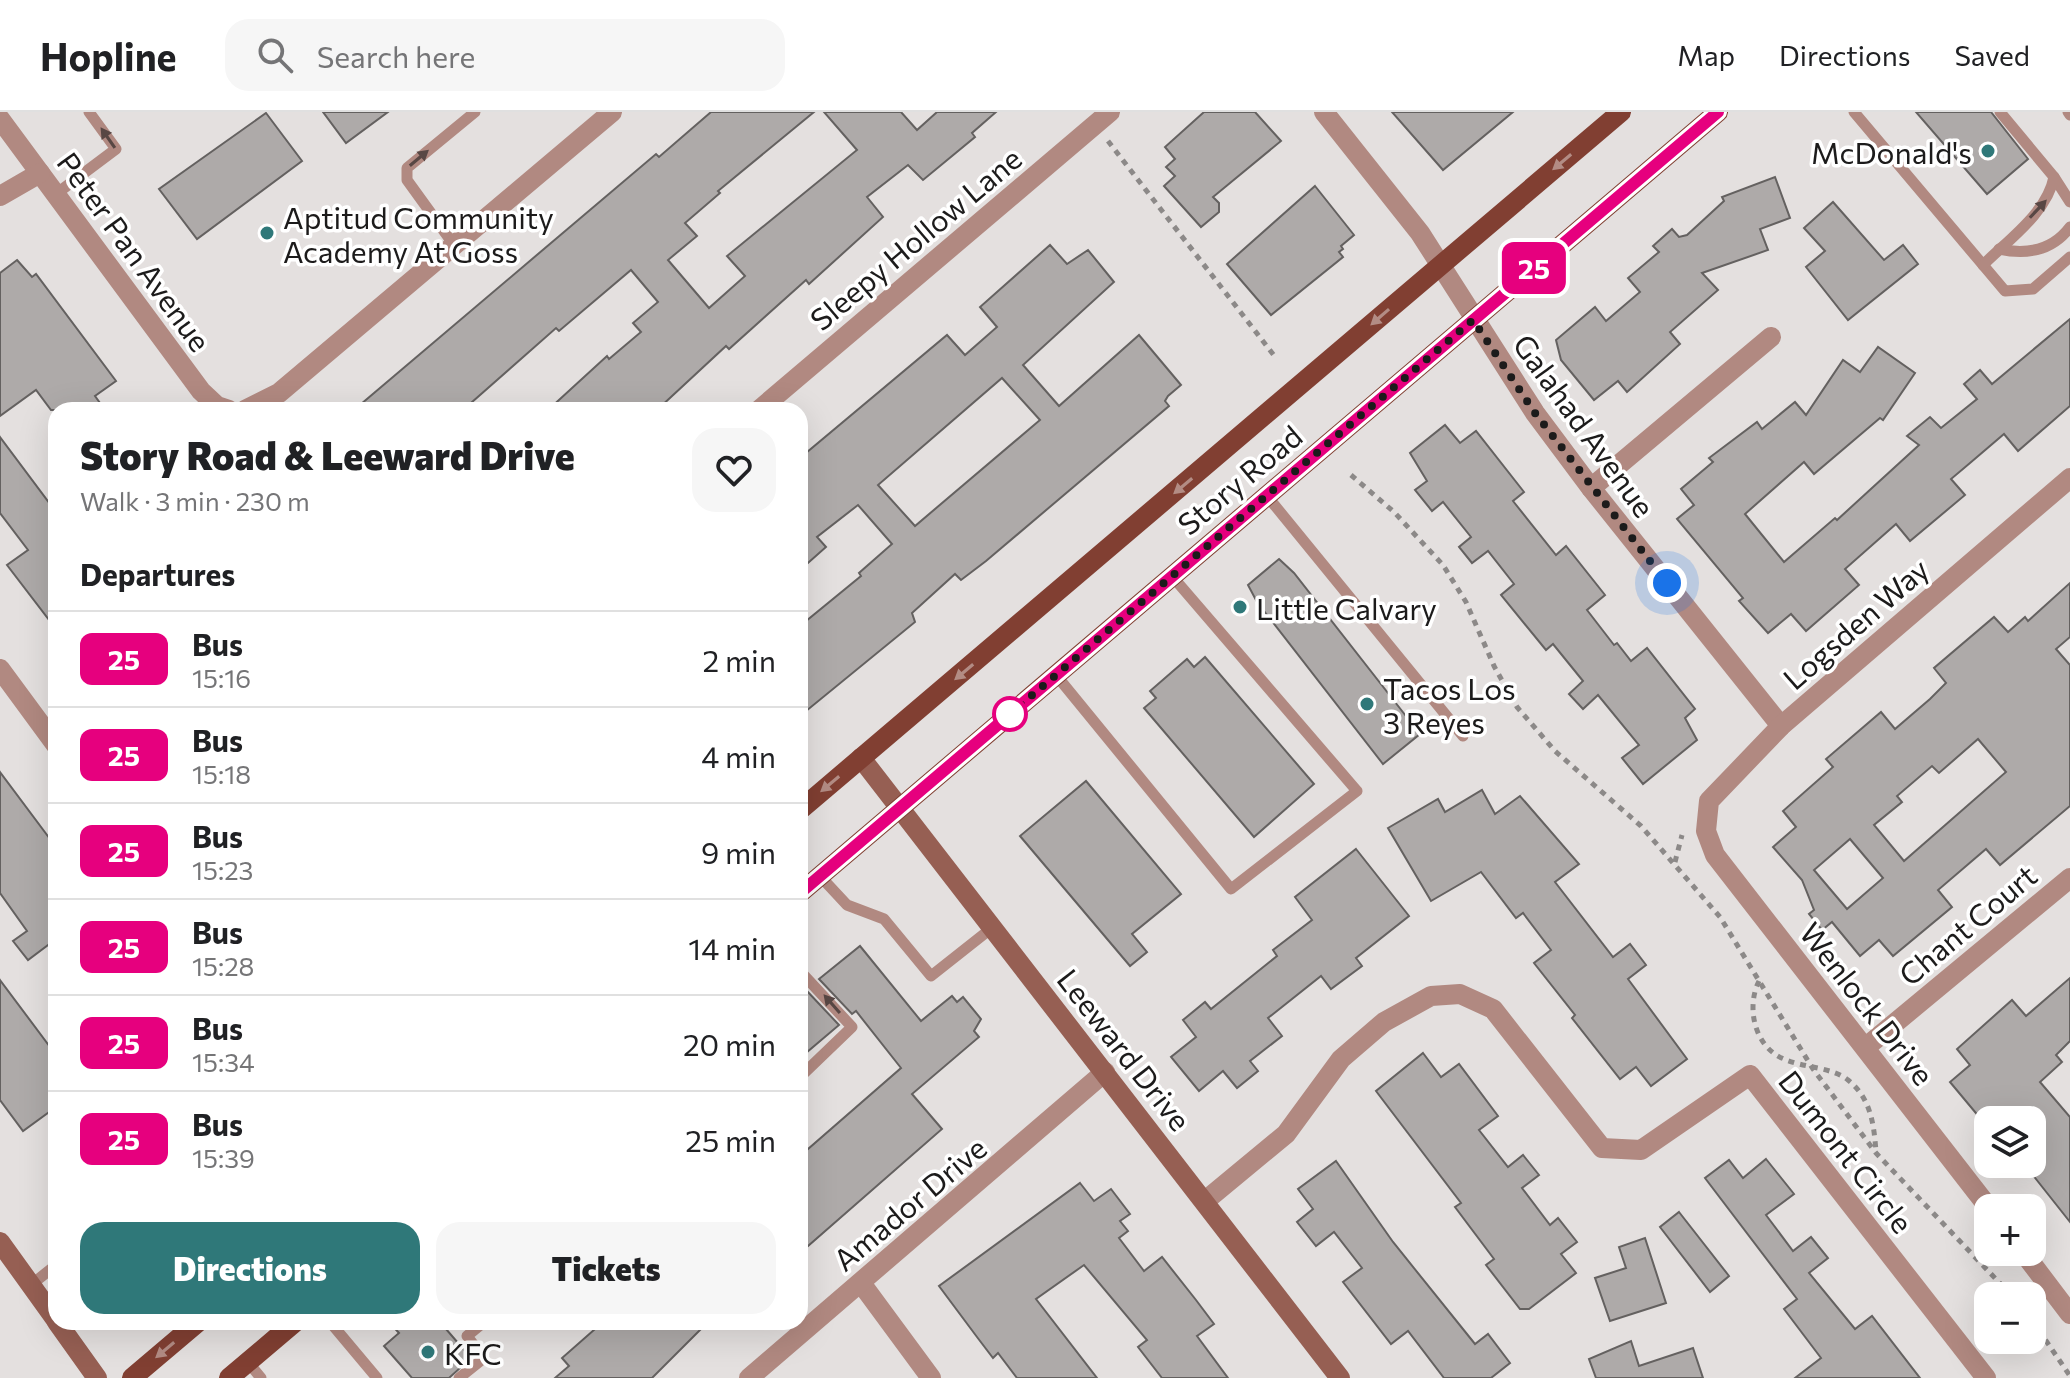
<!DOCTYPE html>
<html lang="en">
<head>
<meta charset="utf-8">
<style>
  :root { --surface:#fff; --page:#f6f6f6; --text:#202124; --muted:#757577; --line:#e0e0e0; --accent:#2f7879 }
  body { margin:0; font-family:Commissioner,sans-serif; background:var(--page); color:var(--text); height:100vh; display:flex; flex-direction:column; font-size:30px; white-space:nowrap }
  * { box-sizing:border-box; margin:0 }
  p { font-size:26px; color:var(--muted) }
  .icon { flex:none; width:44px; height:44px; fill:none; stroke:currentColor; stroke-width:2; stroke-linecap:round; stroke-linejoin:round }
  .map { position:relative; flex:1; overflow:hidden }
  .panel { position:absolute; left:48px; top:290px; width:760px; height:928px; display:flex; flex-direction:column; background:var(--surface); border-radius:24px; box-shadow:0 8px 32px #0002 }
  .panel>* { flex:none }
  .badge { padding:0 16px; border-radius:12px; font-size:28px; line-height:52px }
  .controls { position:absolute; left:1974px; top:994px; display:grid; gap:16px }
  .controls a { display:grid; place-items:center; width:72px; height:72px; border-radius:16px; background:var(--surface); box-shadow:0 8px 32px #0002; font-size:40px }
  .you { position:absolute; width:40px; height:40px; margin:-20px; border:6px solid #fff; border-radius:50%; background:#1a73e8; box-shadow:0 0 0 12px #1a73e833 }
  .map>.badge { position:absolute; translate:-50% -50%; box-shadow:0 0 0 4px #fff }
  h2 { padding:0 32px; font-size:30px; line-height:72px }
  .round { display:grid; place-items:center; flex:none; width:84px; height:84px; border-radius:24px; background:var(--page) }
  .overview { display:flex; align-items:center; justify-content:space-between; height:136px; padding:0 32px }
  h1 { font-size:38px; font-weight:800; line-height:60px }
  .primary-button { display:flex; gap:16px; margin-top:auto; padding:16px 32px }
  .primary-button a { flex:1; height:92px; border-radius:24px; background:var(--accent); color:#fff; font-size:32px; font-weight:800; line-height:92px; text-align:center }
  .primary-button a+a { background:var(--page); color:var(--text) }
  ul { padding:0; list-style:none }
  li { display:flex; align-items:center; gap:24px; height:96px; padding:0 32px; border-top:2px solid var(--line) }
  li div { flex:1 }
  li b { display:block; font-size:30px }
  li em { font-style:normal }
  li .badge { min-width:88px; font-weight:700; text-align:center }
  header { display:flex; align-items:center; gap:48px; box-sizing:border-box; height:112px; padding:0 40px; background:var(--surface); border-bottom:2px solid var(--line) }
  header strong { font-size:38px }
  nav { display:flex; gap:44px; margin-inline-start:auto; font-size:28px }
  .search { width:560px; height:72px; background:var(--page); display:flex; align-items:center; gap:20px; box-sizing:border-box; padding:0 28px; border-radius:24px; color:var(--muted); font-size:30px }
  .map>svg:first-child { display:block }
  .building { fill:#aeaaa9; stroke:#646160; stroke-width:2; fill-rule:evenodd }
  .lines { fill:none; stroke-linecap:round; stroke-linejoin:round }
  .path { stroke:#8c8988; stroke-width:5; stroke-dasharray:6 6; stroke-linecap:butt }
  .lane { stroke:#b18981; stroke-width:11 }
  .street { stroke:#b18981; stroke-width:20 }
  .secondary { stroke:#965f53; stroke-width:20 }
  .primary { stroke:#813f32; stroke-width:20 }
  .oneway { fill:#584744 }
  .oneway2 { fill:#b38c84 }
  .line-casing { stroke:#fff; stroke-width:18 }
  .line { stroke:#e6007e; stroke-width:12 }
  .walk { stroke:#1c1b1b; stroke-width:8; stroke-dasharray:0 14.4 }
  .poi-dot { fill:#2f7879; stroke:#fff; stroke-width:3 }
  .stop-dot { fill:#fff; stroke:#e6007e; stroke-width:4 }
  .labels { text-anchor:middle; dominant-baseline:central; stroke-width:7; stroke-linejoin:round; paint-order:stroke }
  .poi-label { font-size:30px; fill:#1c1b1b; stroke:#fff; text-anchor:start }
  .street-label { font-size:30px; fill:#1c1b1b; stroke:#fff }
</style>
</head>
<body>
<header>
<strong>Hopline</strong>
<div class="search"><svg class="icon" aria-label="search" viewBox="0 0 24 24"><circle cx="10" cy="10" r="6"/><path d="M15 15l6 6"/></svg>Search here</div>
<nav><a>Map</a><a>Directions</a><a>Saved</a></nav>
</header>
<div class="map">
<svg width="2070" height="1266" viewBox="0 0 2070 1266">
  <rect width="100%" height="100%" fill="#e4e0df"/>
  <g class="building">
    <polygon points="323,0 388,0 346,31"/>
    <polygon points="711,0 814,0 718,79 720,81 685,111 697,124 668,148 709,196 745,164 727,144 857,38 824,0 901,0 917,18 937,0 996,0 972,21 975,25 923,68 908,53 867,85 883,105 809,172 806,168 729,237 726,234 657,298 548,298 607,244 609,247 641,220 633,211 658,190 631,158 559,219 556,216 463,298 354,298 656,42 659,45"/>
    <polygon points="1204,0 1255,0 1281,29 1213,85 1219,91 1219,100 1201,115 1164,74 1175,64 1166,55 1175,47 1165,35"/>
    <polygon points="1392,0 1513,0 1443,58"/>
    <polygon points="1916,0 1991,0 2028,47 1987,82"/>
    <polygon points="266,1 302,49 197,127 159,77"/>
    <polygon points="1775,65 1790,106 1760,117 1768,138 1702,161 1718,178 1670,220 1680,232 1627,280 1618,269 1594,288 1561,248 1556,228 1595,195 1606,209 1640,180 1628,166 1659,140 1653,134 1672,117 1679,125 1687,123 1724,89 1722,85"/>
    <polygon points="1315,74 1354,123 1341,134 1343,137 1339,140 1343,145 1271,203 1227,152"/>
    <polygon points="1833,90 1884,148 1903,133 1918,152 1848,208 1806,155 1825,139 1804,116"/>
    <path d="M1050,133L1067,152L1088,138L1114,170L1023,253L1059,294L1139,223L1181,273L1168,284L1165,289L1169,294L986,449L961,468L955,462L912,501L915,510L800,604V514L861,464L859,461L892,432L858,393L817,425L826,435L800,458V346L947,223L965,243L997,215L980,195ZM1002,266L1040,308L915,414L878,373Z"/>
    <polygon points="17,148 32,165 36,162 116,269 95,284 105,298 51,298 36,278 0,304 0,161"/>
    <polygon points="2070,207 2070,294 2018,339 2004,322 1970,351 1951,367 1965,383 1910,429 1896,412 1845,457 1859,473 1806,519 1791,502 1768,521 1739,489 1743,486 1677,407 1694,393 1681,377 1713,350 1709,346 1757,310 1762,317 1795,290 1806,303 1843,248 1860,260 1878,235 1915,261 1883,308 1880,306 1814,362 1804,350 1745,402 1784,450 1835,406 1837,408 1919,333 1907,324 1930,305 1941,316 1977,287 1964,272 1980,258 1992,272"/>
    <polygon points="1445,313 1460,331 1476,319 1524,380 1513,389 1556,443 1566,434 1605,483 1587,498 1614,533 1617,531 1631,549 1647,536 1695,597 1685,606 1697,628 1643,672 1622,646 1639,633 1598,583 1583,597 1569,582 1583,569 1553,532 1546,538 1501,483 1514,472 1488,439 1472,451 1459,435 1471,425 1443,390 1432,399 1415,378 1427,369 1410,341"/>
    <polygon points="0,325 56,400 56,517 7,453 28,438 0,401"/>
    <polygon points="1279,447 1294,461 1420,622 1383,652 1257,490 1248,473"/>
    <path d="M2070,471V525L2056,537L2070,553V694L2000,753L1986,737L1938,778L1952,795L1893,844L1879,828L1860,844L1832,810L1822,818L1809,802L1814,798L1802,768L1773,735L1796,715L1783,699L1833,655L1826,647L1881,600L1895,617L1930,587L1946,571L1934,556L1994,505L2008,520L2025,505L2028,509ZM1978,627L2006,660L1904,749L1874,713L1902,690L1897,684L1932,654L1939,661ZM1850,727L1883,766L1847,797L1814,758Z"/>
    <polygon points="1205,545 1314,672 1254,725 1144,596 1156,586 1150,579 1187,547 1194,555"/>
    <polygon points="0,660 56,735 56,827 28,848 13,829 27,819 0,781"/>
    <polygon points="1086,669 1181,782 1132,822 1147,840 1130,854 1020,724"/>
    <polygon points="1482,678 1495,702 1520,684 1579,752 1555,770 1613,845 1630,832 1646,853 1628,867 1687,947 1651,974 1636,955 1620,967 1572,906 1575,903 1534,851 1551,838 1523,801 1516,806 1481,760 1431,789 1388,716 1438,687 1445,700"/>
    <polygon points="1356,737 1409,804 1356,846 1362,854 1331,877 1321,864 1268,906 1282,924 1250,949 1258,959 1237,976 1223,959 1199,979 1171,945 1196,925 1183,908 1205,890 1211,897 1277,844 1273,838 1312,808 1295,785"/>
    <polygon points="860,834 921,909 952,884 957,890 963,885 981,907 974,919 979,925 912,982 942,1017 800,1141 800,1044 901,956 856,899 852,902 819,867"/>
    <polygon points="2070,866 2070,929 2056,943 2062,950 2040,970 2070,1005 2070,1110 2032,1062 2032,1008 1980,1006 1950,970 1970,953 1957,937 2012,888 2026,904"/>
    <polygon points="0,868 56,943 56,995 23,1019 0,988"/>
    <polygon points="806,878 839,913 800,946 800,883"/>
    <polygon points="1423,941 1441,965 1459,952 1498,1004 1479,1018 1508,1055 1523,1043 1539,1063 1522,1076 1550,1113 1558,1106 1577,1130 1561,1142 1576,1161 1529,1197 1520,1197 1486,1153 1494,1147 1455,1095 1461,1091 1376,979"/>
    <polygon points="1766,1047 1794,1082 1766,1103 1793,1139 1811,1125 1828,1146 1809,1161 1855,1217 1872,1204 1920,1266 1795,1266 1821,1246 1784,1197 1797,1187 1705,1066 1729,1048 1743,1066"/>
    <polygon points="1336,1049 1393,1130 1475,1232 1488,1222 1510,1251 1491,1266 1444,1266 1408,1219 1391,1232 1343,1170 1362,1156 1334,1120 1316,1134 1297,1110 1313,1097 1298,1077"/>
    <polygon points="1080,1071 1094,1089 1111,1077 1130,1102 1120,1109 1128,1119 1119,1126 1144,1159 1162,1145 1196,1188 1214,1212 1197,1224 1228,1266 1162,1266 1138,1235 1147,1228 1084,1153 1036,1187 1097,1266 1017,1266 998,1241 993,1246 977,1225 939,1174"/>
    <polygon points="1679,1100 1729,1164 1710,1180 1660,1115"/>
    <polygon points="1645,1126 1666,1191 1610,1209 1595,1166 1626,1156 1619,1135"/>
    <polygon points="389,1210 440,1210 471,1246 449,1266 412,1266 384,1234 399,1221"/>
    <polygon points="603,1210 708,1210 652,1266 555,1266 569,1254 562,1246"/>
    <polygon points="1631,1229 1639,1254 1693,1236 1703,1266 1596,1266 1589,1247"/>
  </g>
  <g class="lines">
    <g class="path">
      <polyline points="1108,29 1276,246"/>
      <polyline points="1351,363 1394,400 1443,453 1466,490 1494,554 1517,595 1555,639 1641,714 1720,805 1813,957 1876,1041 2012,1184"/>
      <polyline points="1675,750 1682,723"/>
      <path d="M1759,869C1746,895 1754,935 1784,947C1804,956 1832,955 1848,968C1871,986 1874,1013 1876,1040"/>
      <polyline points="2032,1208 2070,1264"/>
    </g>
    <g class="lane">
      <polyline points="1854,0 2005,179 2033,177 2070,145"/>
      <polyline points="2068,0 2070,3"/>
      <polyline points="2054,65 2070,90"/>
      <polyline points="56,82 116,37 89,0"/>
      <polyline points="454,133 407,68 407,56 475,0"/>
      <path d="M1999,137C2027,143 2052,139 2070,115"/>
      <path d="M1983,153C2008,128 2047,101 2054,65L2000,0"/>
      <polyline points="1267,384 1463,624"/>
      <polyline points="1056,563 1231,777 1357,679 1172,464"/>
      <polyline points="820,764 847,793 884,807 931,864 993,815"/>
      <polyline points="800,859 852,915 800,965"/>
      <polyline points="31,1173 56,1153"/>
      <polyline points="330,1210 377,1266"/>
      <polyline points="248,1250 261,1266"/>
      <polyline points="459,1266 484,1246 467,1224 484,1210"/>
    </g>
    <g class="street">
      <polyline points="1324,0 1420,121 1535,301 1591,376 1781,614"/>
      <polyline points="0,7 201,279 217,294 229,298"/>
      <polyline points="0,84 40,61"/>
      <polyline points="245,298 279,281 612,0"/>
      <polyline points="759,298 1110,0"/>
      <polyline points="1591,376 1771,225"/>
      <polyline points="0,557 56,633"/>
      <polyline points="1866,935 2070,766"/>
      <polyline points="1205,1089 1286,1022 1341,947 1384,910 1431,884 1460,882 1493,897 1602,1036 1641,1038 1750,963 1986,1266"/>
      <polyline points="1989,1096 1715,743 1706,719 1709,689 1781,614 2070,366"/>
      <polyline points="2023,1140 2070,1202"/>
      <polyline points="861,1171 931,1266"/>
      <polyline points="749,1266 1105,960"/>
    </g>
    <g class="secondary">
      <polyline points="861,646 1340,1266"/>
      <polyline points="0,1130 56,1208"/>
      <polyline points="57,1210 97,1266"/>
    </g>
    <g class="primary">
      <polyline points="800,698 1621,0"/>
      <polyline points="800,781 1718,0"/>
      <polyline points="132,1266 198,1210"/>
      <polyline points="229,1266 295,1210"/>
    </g>
  </g>
  <defs><path id="oneway-solid" d="M-6-.8H1V-3.2L6.5 0L1 3.2V.8H-6Z" transform="scale(2)"/></defs>
  <g class="oneway">
    <use href="#oneway-solid" transform="translate(108 26) rotate(-125)"/>
    <use href="#oneway-solid" transform="translate(419 46) rotate(-40)"/>
    <use href="#oneway-solid" transform="translate(2038 97) rotate(-47)"/>
    <use href="#oneway-solid" transform="translate(832 892) rotate(-131)"/>
  </g>
  <g class="oneway2">
    <use href="#oneway-solid" transform="translate(1562 50) rotate(140)"/>
    <use href="#oneway-solid" transform="translate(1380 205) rotate(139)"/>
    <use href="#oneway-solid" transform="translate(1183 374) rotate(140)"/>
    <use href="#oneway-solid" transform="translate(964 560) rotate(140)"/>
    <use href="#oneway-solid" transform="translate(830 672) rotate(140)"/>
    <use href="#oneway-solid" transform="translate(165 1238) rotate(140)"/>
  </g>
  <g class="lines">
    <defs>
      <polyline id="line" points="800,781 1718,0"/>
    </defs>
    <use href="#line" class="line-casing"/>
    <use href="#line" class="line"/>
    <polyline class="walk" points="1010,602 1473,208 1535,301 1667,471"/>
  </g>
  <g class="poi-dot">
    <circle cx="1988" cy="39" r="8"/>
    <circle cx="267" cy="121" r="8"/>
    <circle cx="1240" cy="495" r="8"/>
    <circle cx="1367" cy="592" r="8"/>
    <circle cx="428" cy="1240" r="8"/>
  </g>
  <circle class="stop-dot" cx="1010" cy="602" r="16"/>
  <g class="labels">
    <g class="poi-label">
      <text x="1972" y="39" text-anchor="end">McDonald's</text>
      <text x="283" y="104">Aptitud Community<tspan x="283" dy="34">Academy At Goss</tspan></text>
      <text x="1256" y="495">Little Calvary</text>
      <text x="1383" y="575">Tacos Los<tspan x="1383" dy="34">3 Reyes</tspan></text>
      <text x="444" y="1240">KFC</text>
    </g>
    <g class="street-label">
      <text transform="translate(915 126) rotate(-40)">Sleepy Hollow Lane</text>
      <text transform="translate(135 139) rotate(54)">Peter Pan Avenue</text>
      <text transform="translate(1585 313) rotate(54)">Galahad Avenue</text>
      <text transform="translate(1239 367) rotate(-40)">Story Road</text>
      <text transform="translate(1855 511) rotate(-41)">Logsden Way</text>
      <text transform="translate(1967 812) rotate(-40)">Chant Court</text>
      <text transform="translate(1868 891) rotate(52)">Wenlock Drive</text>
      <text transform="translate(1125 937) rotate(52)">Leeward Drive</text>
      <text transform="translate(1847 1039) rotate(52)">Dumont Circle</text>
      <text transform="translate(909 1091) rotate(-40)">Amador Drive</text>
    </g>
  </g>
</svg>
<div class="controls">
<a><svg class="icon" aria-label="layers" viewBox="0 0 24 24"><path d="M12 4l9 5-9 5-9-5zM3 14l9 5 9-5"/></svg></a>
<a>+</a>
<a>−</a>
</div>
<div class="you" style="left:1667px;top:471px"></div>
<b class="badge" style="left:1534px;top:156px;background:#e6007e;color:#fff">25</b>
<section class="panel">
<div class="overview"><div><h1>Story Road &amp; Leeward Drive</h1><p>Walk · 3 min · 230 m</p></div><a class="round"><svg class="icon" aria-label="heart" viewBox="0 0 24 24"><path d="M12 20l-8-8c-3-5 5-10 8-4 3-6 11-1 8 4z"/></svg></a></div>
<h2>Departures</h2>
<ul>
<li><span class="badge" style="background:#e6007e;color:#fff">25</span><div><b>Bus</b><p>15:16</p></div><em>2 min</em></li>
<li><span class="badge" style="background:#e6007e;color:#fff">25</span><div><b>Bus</b><p>15:18</p></div><em>4 min</em></li>
<li><span class="badge" style="background:#e6007e;color:#fff">25</span><div><b>Bus</b><p>15:23</p></div><em>9 min</em></li>
<li><span class="badge" style="background:#e6007e;color:#fff">25</span><div><b>Bus</b><p>15:28</p></div><em>14 min</em></li>
<li><span class="badge" style="background:#e6007e;color:#fff">25</span><div><b>Bus</b><p>15:34</p></div><em>20 min</em></li>
<li><span class="badge" style="background:#e6007e;color:#fff">25</span><div><b>Bus</b><p>15:39</p></div><em>25 min</em></li>
</ul>
<div class="primary-button"><a>Directions</a><a>Tickets</a></div>
</section>
</div>
</body>
</html>
